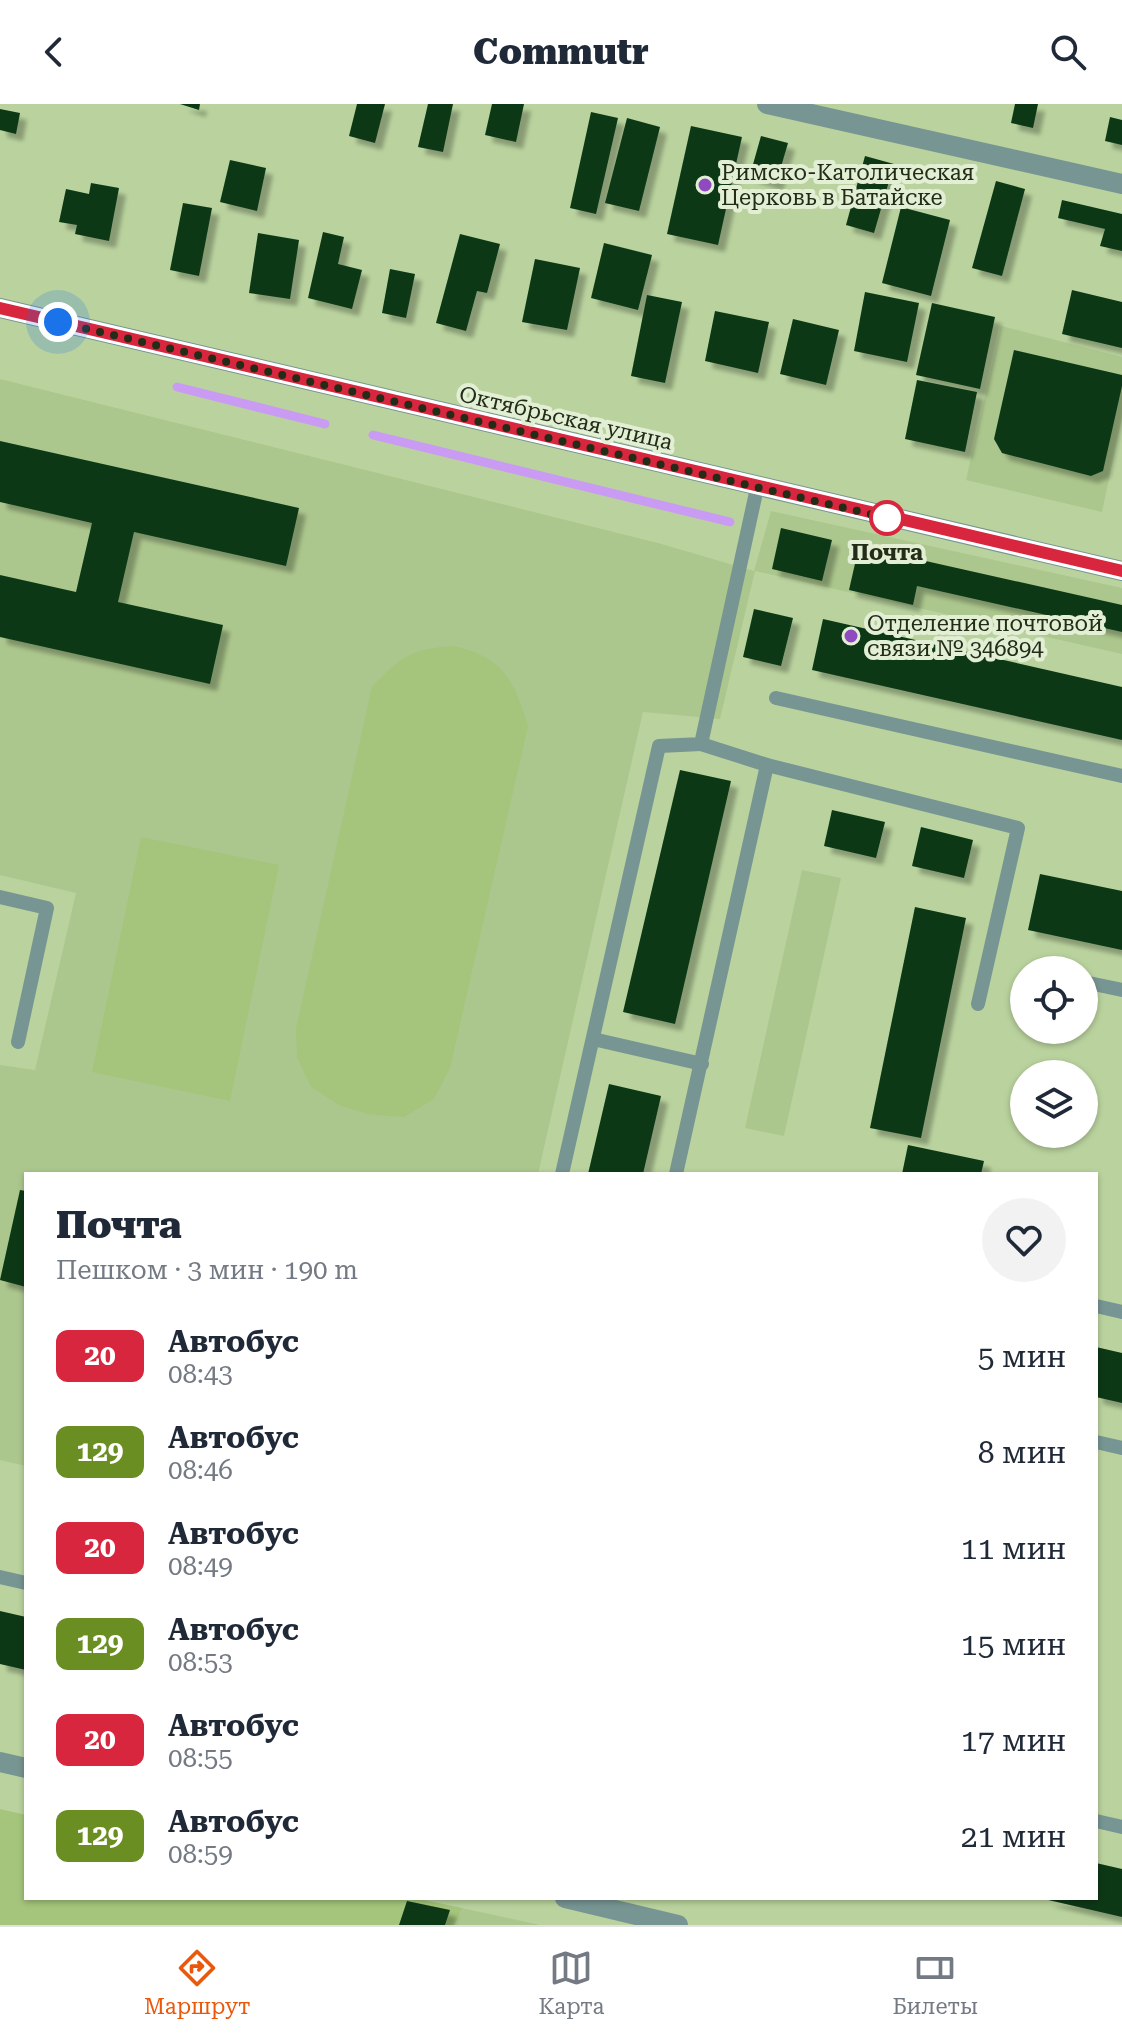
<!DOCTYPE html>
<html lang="ru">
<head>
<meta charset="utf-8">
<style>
  :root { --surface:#fff; --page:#f2f2f3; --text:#1f2937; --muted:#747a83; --line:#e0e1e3; --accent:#ea580c }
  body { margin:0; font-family:"Roboto Serif",serif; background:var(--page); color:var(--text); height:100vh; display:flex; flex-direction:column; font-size:30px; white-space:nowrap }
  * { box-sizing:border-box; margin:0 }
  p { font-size:26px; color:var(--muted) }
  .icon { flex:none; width:44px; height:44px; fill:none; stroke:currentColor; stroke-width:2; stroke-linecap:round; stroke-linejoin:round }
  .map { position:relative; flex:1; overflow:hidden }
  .details { position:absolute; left:24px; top:1068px; width:1074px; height:728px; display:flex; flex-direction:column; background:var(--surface); border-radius:0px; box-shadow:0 2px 6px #0004 }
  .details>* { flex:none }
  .badge { padding:0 16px; border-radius:12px; font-size:28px; line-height:52px }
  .controls { position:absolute; left:1010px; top:852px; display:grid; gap:16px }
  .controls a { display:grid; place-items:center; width:88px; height:88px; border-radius:50%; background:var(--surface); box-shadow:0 2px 6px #0004; font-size:40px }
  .you { position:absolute; width:40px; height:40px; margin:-20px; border:6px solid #fff; border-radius:50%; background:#1a73e8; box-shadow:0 0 0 12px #1a73e833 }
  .map>.badge { position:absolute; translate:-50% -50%; box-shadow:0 0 0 4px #fff }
  .round { display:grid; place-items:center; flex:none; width:84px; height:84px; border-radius:42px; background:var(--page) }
  .headline { display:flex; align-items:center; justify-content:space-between; height:136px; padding:0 32px }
  h1 { font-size:38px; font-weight:800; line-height:60px }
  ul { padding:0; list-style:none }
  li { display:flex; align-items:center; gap:24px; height:96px; padding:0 32px }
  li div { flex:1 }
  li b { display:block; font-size:30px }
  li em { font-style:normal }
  li .badge { min-width:88px; font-weight:700; text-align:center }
  header { display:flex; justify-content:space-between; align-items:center; height:104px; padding:0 32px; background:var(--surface); font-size:36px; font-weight:800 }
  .menu { display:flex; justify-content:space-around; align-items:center; height:112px; border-top:2px solid var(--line); background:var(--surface); font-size:22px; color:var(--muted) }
  .menu a { display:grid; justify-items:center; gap:4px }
  .menu .on { color:var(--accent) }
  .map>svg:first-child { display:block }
  .built { fill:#acc78d }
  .green { fill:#a4c57b }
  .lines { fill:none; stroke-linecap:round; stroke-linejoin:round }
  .stream { stroke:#ca9bf3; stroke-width:9 }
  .building { fill:#0b3817; filter:url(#shadow) }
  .service { stroke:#779592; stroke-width:14 }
  .minor { stroke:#779592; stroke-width:20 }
  .line-casing { stroke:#fff; stroke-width:18 }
  .line { stroke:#d7263d; stroke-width:12 }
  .walk { stroke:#222c17; stroke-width:8; stroke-dasharray:0 14.4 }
  .poi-dot { fill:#8e4abe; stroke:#e2efd4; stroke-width:3 }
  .stop-dot { fill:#fff; stroke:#d7263d; stroke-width:4 }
  .labels { text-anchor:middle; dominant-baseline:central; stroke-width:8; stroke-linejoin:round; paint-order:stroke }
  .poi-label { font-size:22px; fill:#222c17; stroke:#e2efd4; text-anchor:start }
  .street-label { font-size:22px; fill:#222c17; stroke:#e2efd4 }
  .stop-label { font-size:22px; font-weight:bold; fill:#222c17; stroke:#e2efd4 }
</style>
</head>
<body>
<header><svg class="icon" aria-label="back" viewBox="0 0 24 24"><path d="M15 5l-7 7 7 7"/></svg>Commutr<svg class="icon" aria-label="search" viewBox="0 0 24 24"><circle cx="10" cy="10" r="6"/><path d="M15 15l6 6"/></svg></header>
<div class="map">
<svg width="1122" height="1821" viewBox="0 0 1122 1821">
  <defs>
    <filter id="shadow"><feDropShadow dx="7" dy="7" stdDeviation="2" flood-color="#0004"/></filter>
  </defs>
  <rect width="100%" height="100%" fill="#bad39e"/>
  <g class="built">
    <polygon points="1001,222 1122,253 1122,314 1102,408 966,376"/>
    <polygon points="0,275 658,439 754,467 771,407 1122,484 1122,550 755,467 720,615 643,608 538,1070 462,1068 461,1070 26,1070 26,1362 0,1356 0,961 35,966 76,789 0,771"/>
    <polygon points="802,766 841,774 784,1032 745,1024"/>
    <polygon points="462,1804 540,1821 455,1821"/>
  </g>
  <g class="green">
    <path d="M454,542C504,553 514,577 528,622L450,964L434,995L404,1013L367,1010L339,1001L311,983L297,953L296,925L372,583C401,552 411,545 454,542Z"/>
    <polygon points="141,733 279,761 230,997 92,968"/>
    <polygon points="0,1705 26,1711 26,1794 414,1794 462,1804 455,1821 0,1821"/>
  </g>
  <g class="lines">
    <g class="stream">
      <polyline points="177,283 325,320"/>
      <polyline points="373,331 730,418"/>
    </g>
  </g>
  <g class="building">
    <polygon points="180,0 200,0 199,6"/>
    <polygon points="357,0 385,0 375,39 349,32"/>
    <polygon points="428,0 453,0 443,48 418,43"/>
    <polygon points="492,0 524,0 516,38 485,31"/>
    <polygon points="1015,0 1038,0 1033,24 1011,19"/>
    <polygon points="0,5 20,9 16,30 0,26"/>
    <polygon points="591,8 618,14 596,110 570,104"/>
    <polygon points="1110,13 1122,16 1122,41 1105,37"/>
    <polygon points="627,14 660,23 639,107 605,99"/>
    <polygon points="691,22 742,33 718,141 667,130"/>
    <polygon points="761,32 788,39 776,80 750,71"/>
    <polygon points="865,52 894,60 874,129 846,121"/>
    <polygon points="230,56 266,64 257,107 220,98"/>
    <polygon points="996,77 1025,85 1002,172 972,164"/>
    <polygon points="91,79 119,84 109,137 75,130 77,121 59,118 66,85 89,90"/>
    <polygon points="1062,96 1122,110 1122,147 1100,142 1105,125 1058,114"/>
    <polygon points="183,99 212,104 199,172 170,166"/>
    <polygon points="901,103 950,116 931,192 882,179"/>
    <polygon points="323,128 344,133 338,160 362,166 352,205 308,194"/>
    <polygon points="258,129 299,136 290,195 249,189"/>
    <polygon points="460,130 500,140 487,189 477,187 466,227 436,219"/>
    <polygon points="604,139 652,151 638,206 591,194"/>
    <polygon points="535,155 580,164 567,226 522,218"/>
    <polygon points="390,165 415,170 406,214 382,209"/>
    <polygon points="1072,186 1122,198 1122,244 1062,230"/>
    <polygon points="865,188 919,199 907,258 854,247"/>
    <polygon points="647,191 682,198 665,279 631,272"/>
    <polygon points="932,199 995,213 980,285 916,271"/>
    <polygon points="715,207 769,218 758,269 705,257"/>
    <polygon points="793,215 839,226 826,281 780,270"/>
    <polygon points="1014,246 1122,271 1122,282 1103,367 1091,372 1002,349 994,335"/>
    <polygon points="917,276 977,288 965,348 905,335"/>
    <polygon points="0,337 299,404 286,462 134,428 118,498 223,521 210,580 0,533 0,471 76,488 92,419 0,398"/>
    <polygon points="781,424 832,436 822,477 772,465"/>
    <polygon points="859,442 1122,501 1122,528 917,482 913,501 849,486"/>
    <polygon points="754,505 793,514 781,562 743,553"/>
    <polygon points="823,515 1122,583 1122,636 812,566"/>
    <polygon points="680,666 731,677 675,920 623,908"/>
    <polygon points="832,706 885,718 876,754 824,742"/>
    <polygon points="921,723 973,736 964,774 912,762"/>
    <polygon points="1040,770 1122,787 1122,846 1028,826"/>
    <polygon points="915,803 966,814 921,1034 870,1024"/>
    <polygon points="609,980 661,992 643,1070 588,1070"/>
    <polygon points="908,1041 984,1057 981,1070 902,1070"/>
    <polygon points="20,1086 26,1087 26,1183 0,1176"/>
    <polygon points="1096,1243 1122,1249 1122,1299 1096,1293"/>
    <polygon points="0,1507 26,1513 26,1566 0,1560"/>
    <polygon points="1096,1759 1122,1765 1122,1813 1044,1795 1096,1794"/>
    <polygon points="407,1797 450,1806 445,1821 399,1821"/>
  </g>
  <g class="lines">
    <g class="service">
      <polyline points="776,594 1122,672"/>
      <polyline points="701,640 767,661 1018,724 978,900"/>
      <polyline points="0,793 47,804 18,938"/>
      <polyline points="1084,878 1122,886"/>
      <polyline points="593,935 702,960"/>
      <polyline points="562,1070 659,642 701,640 757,384"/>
      <polyline points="676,1070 767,661"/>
      <polyline points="1096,1202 1122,1208"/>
      <polyline points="1096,1338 1122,1344"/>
      <polyline points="0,1473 26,1479"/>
      <polyline points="1096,1717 1122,1723"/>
    </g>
    <g class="minor">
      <polyline points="767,0 1122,80"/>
      <polyline points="0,204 1122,467"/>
      <polyline points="0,1658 26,1664"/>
      <polyline points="565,1794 678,1821"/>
    </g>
  </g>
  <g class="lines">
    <defs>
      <polyline id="line" points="0,204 1122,467"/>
    </defs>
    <use href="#line" class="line-casing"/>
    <use href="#line" class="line"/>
    <polyline class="walk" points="58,218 887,414"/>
  </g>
  <g class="poi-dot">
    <circle cx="705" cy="81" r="8"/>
    <circle cx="851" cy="532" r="8"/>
  </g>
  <circle class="stop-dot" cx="887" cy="414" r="16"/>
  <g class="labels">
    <g class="poi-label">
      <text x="721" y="68">Римско-Католическая<tspan x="721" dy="25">Церковь в Батайске</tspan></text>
      <text x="867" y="519">Отделение почтовой<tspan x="867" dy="25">связи № 346894</tspan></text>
    </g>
    <g class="street-label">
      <text transform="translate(566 314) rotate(13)">Октябрьская улица</text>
    </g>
    <g class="stop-label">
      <text x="887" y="448">Почта</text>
    </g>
  </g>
</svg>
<div class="controls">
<a><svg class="icon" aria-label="locate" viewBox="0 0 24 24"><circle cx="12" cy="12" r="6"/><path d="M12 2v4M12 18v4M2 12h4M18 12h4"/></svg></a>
<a><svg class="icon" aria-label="layers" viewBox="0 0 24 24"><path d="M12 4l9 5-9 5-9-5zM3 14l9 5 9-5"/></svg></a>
</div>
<div class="you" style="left:58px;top:218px"></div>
<section class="details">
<div class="headline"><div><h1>Почта</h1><p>Пешком · 3 мин · 190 m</p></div><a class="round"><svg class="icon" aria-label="heart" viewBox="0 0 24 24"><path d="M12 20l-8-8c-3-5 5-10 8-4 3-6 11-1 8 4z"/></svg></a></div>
<ul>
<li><span class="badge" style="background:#d7263d;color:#fff">20</span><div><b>Автобус</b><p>08:43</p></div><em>5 мин</em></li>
<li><span class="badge" style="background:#6b8e23;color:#fff">129</span><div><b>Автобус</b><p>08:46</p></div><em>8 мин</em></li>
<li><span class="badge" style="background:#d7263d;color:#fff">20</span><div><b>Автобус</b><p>08:49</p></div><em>11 мин</em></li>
<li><span class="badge" style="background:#6b8e23;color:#fff">129</span><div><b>Автобус</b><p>08:53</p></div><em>15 мин</em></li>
<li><span class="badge" style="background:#d7263d;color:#fff">20</span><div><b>Автобус</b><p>08:55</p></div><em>17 мин</em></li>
<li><span class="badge" style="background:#6b8e23;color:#fff">129</span><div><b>Автобус</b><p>08:59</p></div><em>21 мин</em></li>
</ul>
</section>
</div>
<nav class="menu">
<a class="on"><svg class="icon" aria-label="directions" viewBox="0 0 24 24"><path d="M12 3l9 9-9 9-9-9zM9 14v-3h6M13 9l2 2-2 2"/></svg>Маршрут</a>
<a><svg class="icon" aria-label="map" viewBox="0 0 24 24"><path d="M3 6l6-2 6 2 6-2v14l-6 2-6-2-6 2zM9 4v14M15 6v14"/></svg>Карта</a>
<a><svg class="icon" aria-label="tickets" viewBox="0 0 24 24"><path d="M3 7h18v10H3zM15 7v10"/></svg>Билеты</a>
</nav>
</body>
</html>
